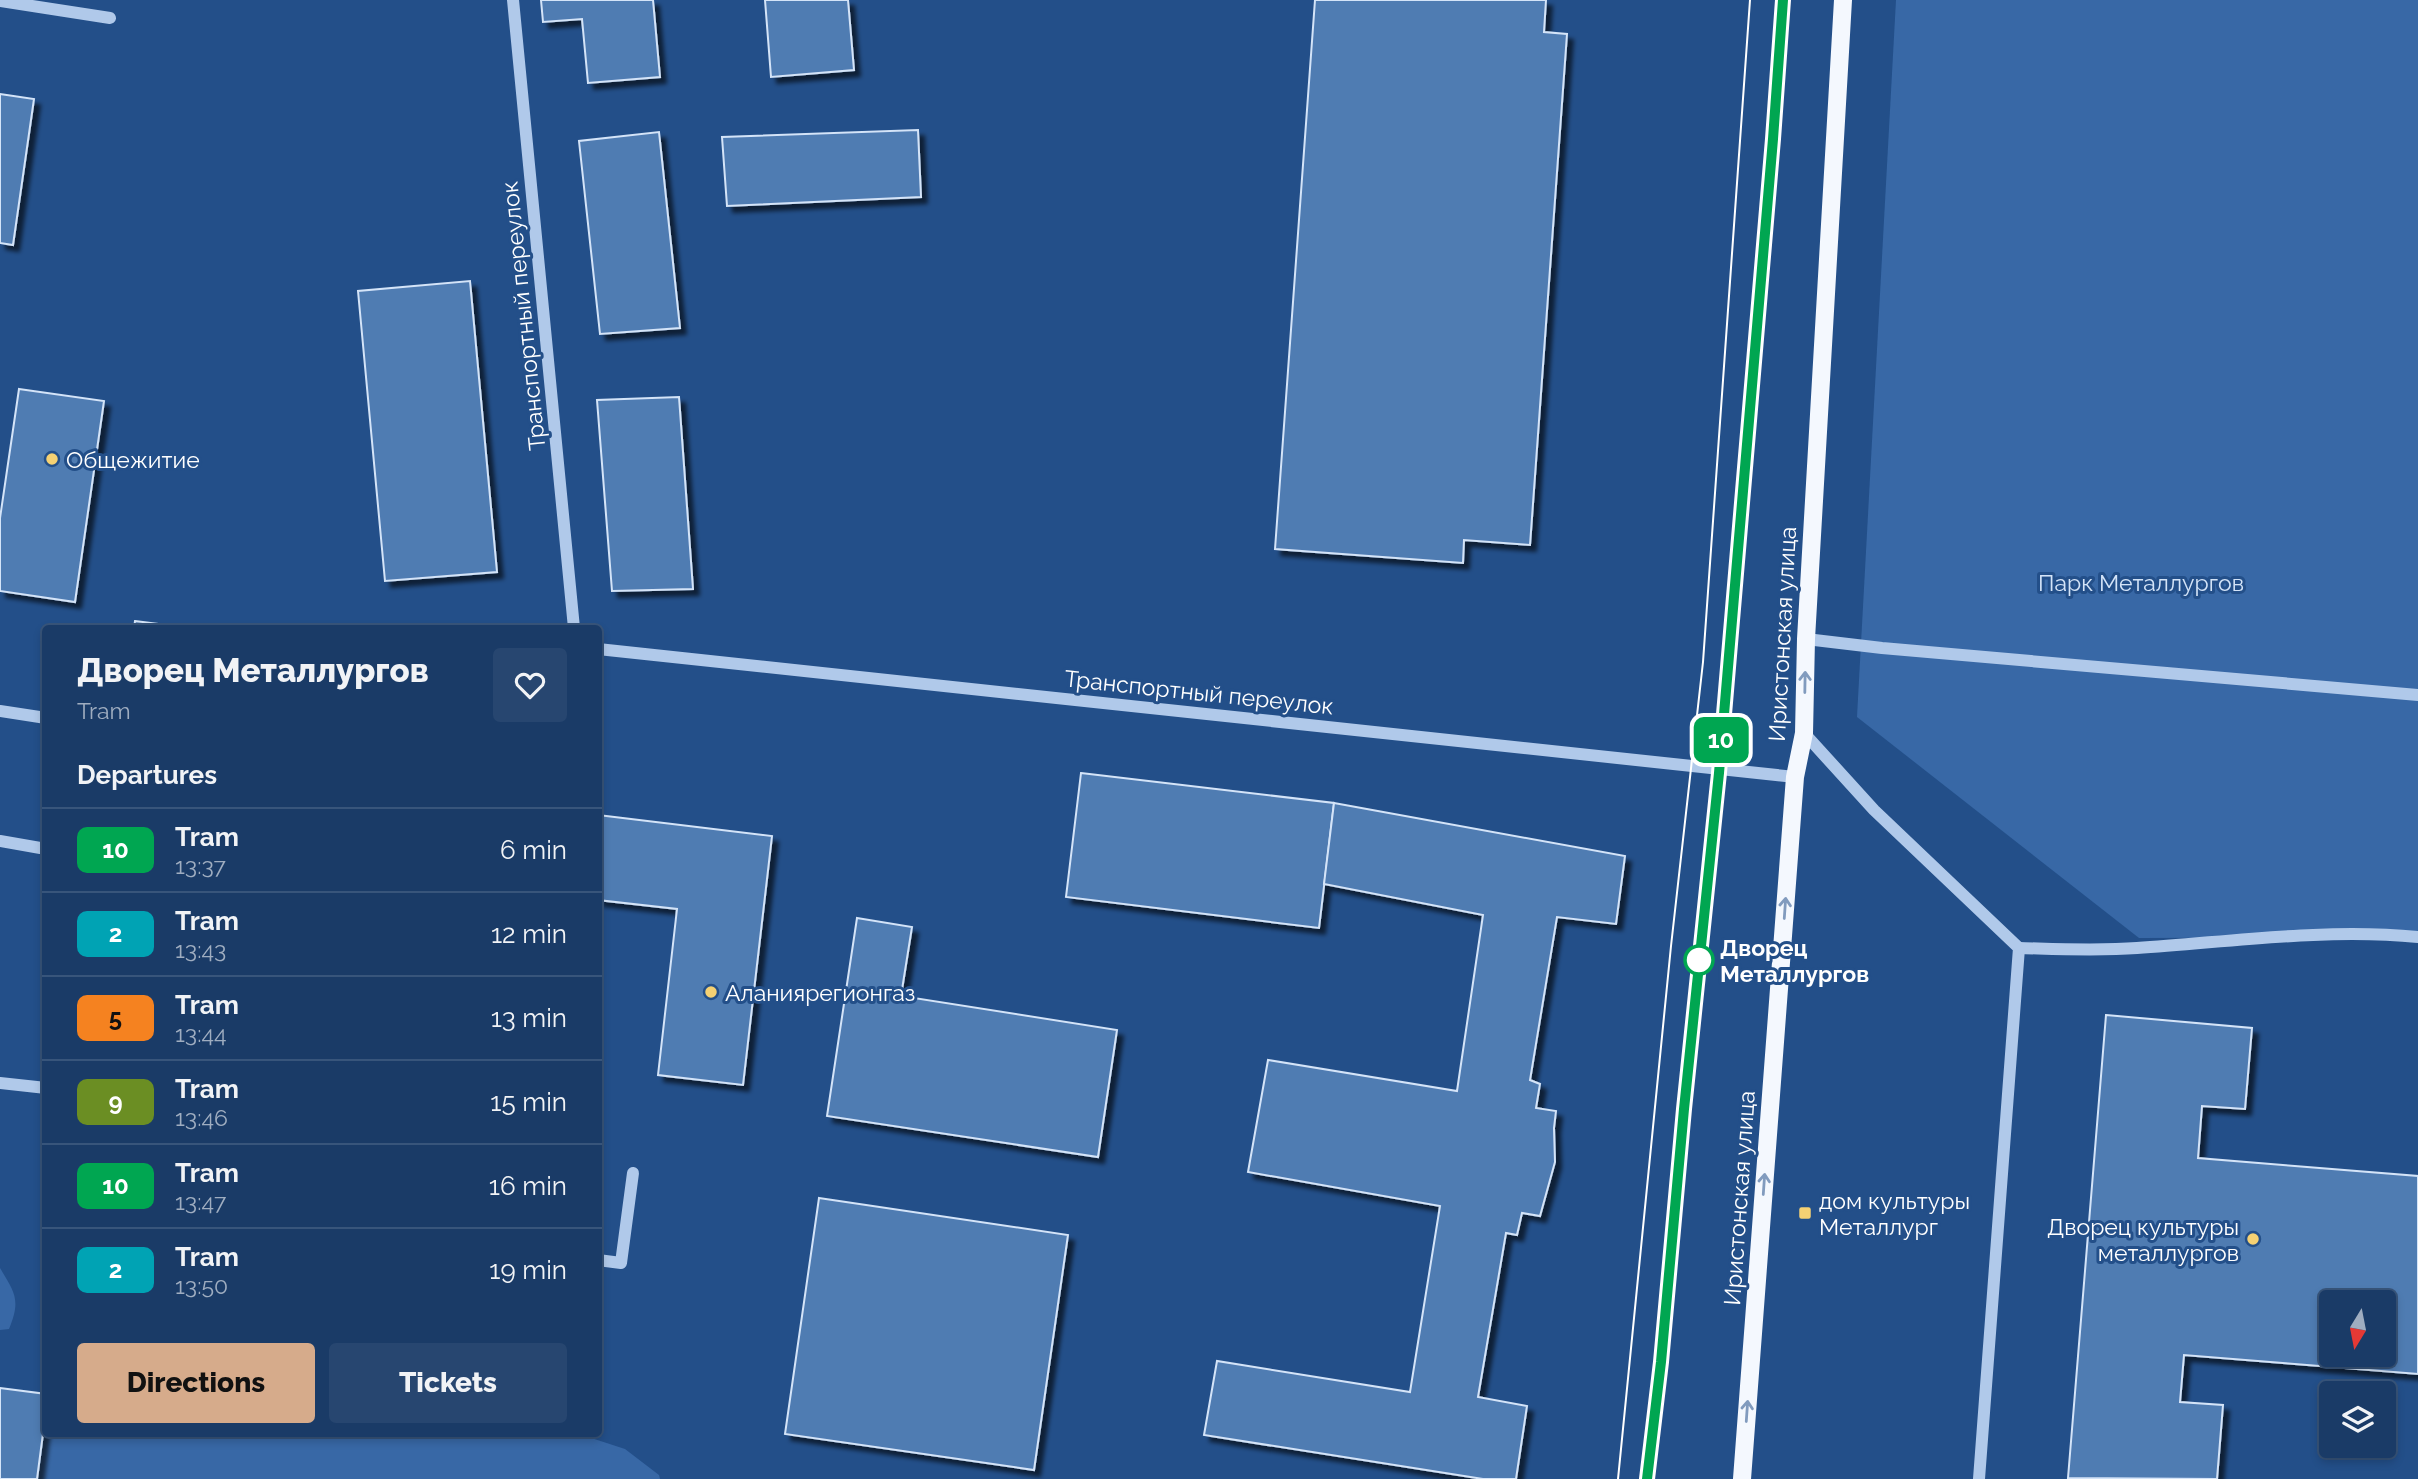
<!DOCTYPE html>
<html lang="en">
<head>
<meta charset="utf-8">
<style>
  :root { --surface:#1a3b67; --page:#274670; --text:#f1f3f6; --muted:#9fadc0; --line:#38557b; --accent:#d6ab8b }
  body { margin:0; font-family:Raleway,sans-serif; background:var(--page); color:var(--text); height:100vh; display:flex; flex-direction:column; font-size:26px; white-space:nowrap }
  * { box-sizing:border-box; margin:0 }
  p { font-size:23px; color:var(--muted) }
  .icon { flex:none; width:38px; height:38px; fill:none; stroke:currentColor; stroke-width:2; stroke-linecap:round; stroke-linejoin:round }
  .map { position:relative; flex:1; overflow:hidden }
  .panel { position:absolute; left:42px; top:625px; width:560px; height:812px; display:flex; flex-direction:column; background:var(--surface); border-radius:7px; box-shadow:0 4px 10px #0003,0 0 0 2px var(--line) }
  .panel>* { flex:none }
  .badge { padding:0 14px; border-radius:10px; font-size:24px; line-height:46px }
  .needle { width:46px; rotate:190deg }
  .tools { position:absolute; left:2319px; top:1290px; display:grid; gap:14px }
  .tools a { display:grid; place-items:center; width:77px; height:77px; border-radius:7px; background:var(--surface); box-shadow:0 4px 10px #0003,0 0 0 2px var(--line); font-size:35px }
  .map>.badge { position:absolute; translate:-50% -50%; box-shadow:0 0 0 4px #fff }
  h2 { padding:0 35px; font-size:26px; line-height:63px }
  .round { display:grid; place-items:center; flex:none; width:74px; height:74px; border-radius:7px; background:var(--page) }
  .overview { display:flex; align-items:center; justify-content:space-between; height:119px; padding:0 35px }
  h1 { font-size:33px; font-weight:800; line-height:52px }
  .action { display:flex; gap:14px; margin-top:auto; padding:14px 35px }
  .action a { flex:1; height:80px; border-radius:7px; background:var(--accent); color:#111; font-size:28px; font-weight:800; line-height:80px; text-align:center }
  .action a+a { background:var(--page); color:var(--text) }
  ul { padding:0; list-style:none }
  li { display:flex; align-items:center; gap:21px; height:84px; padding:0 35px; border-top:2px solid var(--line) }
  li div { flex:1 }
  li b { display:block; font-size:26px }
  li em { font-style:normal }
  li .badge { min-width:77px; font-weight:700; text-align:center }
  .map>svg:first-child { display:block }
  .green { fill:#3868a6 }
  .building { fill:#507bb2; stroke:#d4e4f8; stroke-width:2; fill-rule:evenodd; filter:url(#shadow) }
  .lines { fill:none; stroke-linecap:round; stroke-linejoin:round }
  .minor { stroke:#b0c9ea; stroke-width:12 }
  .major { stroke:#f4f8fe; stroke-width:18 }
  .tram { stroke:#fff; stroke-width:2 }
  .oneway { stroke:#819bbe }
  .line-casing { stroke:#fff; stroke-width:16 }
  .line { stroke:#00a651; stroke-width:10 }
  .poi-dot { fill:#f5d173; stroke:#234f89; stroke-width:2.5 }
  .stop-dot { fill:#fff; stroke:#00a651; stroke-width:3.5 }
  .labels { text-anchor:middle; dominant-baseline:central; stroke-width:6; stroke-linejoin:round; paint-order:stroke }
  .street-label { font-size:23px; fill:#fff; stroke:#234f89 }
  .poi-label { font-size:23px; fill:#fff; stroke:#234f89; text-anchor:start }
  .park-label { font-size:23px; fill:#d4e4f8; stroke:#234f89 }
  .stop-label { font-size:23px; font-weight:bold; fill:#fff; stroke:#234f89; text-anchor:start }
</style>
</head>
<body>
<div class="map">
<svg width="2418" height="1479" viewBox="0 0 2418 1479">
  <defs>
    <filter id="shadow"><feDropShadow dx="6" dy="6" stdDeviation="2" flood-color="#0009"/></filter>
  </defs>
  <rect width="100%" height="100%" fill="#234f89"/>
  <g class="green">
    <polygon points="1896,0 2418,0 2418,937 2139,938 1857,717"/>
    <path d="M0,1268C15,1293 21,1300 9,1329L0,1330Z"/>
    <polygon points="45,1407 46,1433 576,1433 625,1449 659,1475 660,1479 36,1479"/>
  </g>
  <g class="building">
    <polygon points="541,0 653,0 660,77 588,83 582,19 543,22"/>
    <polygon points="765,0 848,0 854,70 771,77"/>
    <polygon points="1315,0 1546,0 1544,32 1567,34 1530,545 1464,540 1463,563 1275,549"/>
    <polygon points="0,94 34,99 13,245 0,243"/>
    <polygon points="918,130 921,197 727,206 722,137"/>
    <polygon points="659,132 680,328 600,334 579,141"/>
    <polygon points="470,281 497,572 385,581 358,291"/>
    <polygon points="19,389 104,401 75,602 0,591 0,518"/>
    <polygon points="679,397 693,589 612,591 597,400"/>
    <polygon points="135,621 190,628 134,628"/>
    <polygon points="1081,773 1334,803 1319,928 1066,897"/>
    <polygon points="1334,803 1625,856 1616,924 1557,917 1530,1080 1540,1084 1536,1108 1556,1111 1554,1128 1555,1162 1540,1216 1522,1213 1517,1235 1506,1233 1478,1397 1527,1406 1516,1479 1483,1479 1204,1435 1217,1361 1410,1392 1440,1206 1248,1172 1268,1060 1457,1091 1483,915 1324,884"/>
    <polygon points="598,815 772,836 743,1085 658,1075 677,909 598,900"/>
    <polygon points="857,918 912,927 901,996 1117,1030 1098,1157 827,1116"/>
    <path d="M2106,1015L2252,1028L2245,1109L2202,1106L2198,1158L2418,1176V1374L2184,1355L2180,1402L2223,1405L2217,1479L2068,1478ZM2331,1302H2384V1354H2331Z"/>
    <polygon points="819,1198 1068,1235 1034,1470 785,1434"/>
    <polygon points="0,1388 46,1394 46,1411 37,1479 0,1479"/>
  </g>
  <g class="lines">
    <g class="minor">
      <polyline points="513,0 574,628"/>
      <polyline points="0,1 110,18"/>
      <polyline points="1806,639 1882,648 2418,695"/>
      <polyline points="598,649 1795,777"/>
      <polyline points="0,711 46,718"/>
      <polyline points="1804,733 1874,810 2019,948 1979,1479"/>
      <polyline points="0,841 46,849"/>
      <path d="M2019,948C2058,949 2098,951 2137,948C2230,942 2324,928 2418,937"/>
      <polyline points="0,1083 46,1088"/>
      <polyline points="598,1260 621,1263 633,1173"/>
    </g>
    <polyline class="major" points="1742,1479 1795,777 1804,733 1806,639 1843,0"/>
    <g class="tram">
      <polyline points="1618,1479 1671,946 1703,662 1750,0"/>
      <polyline points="1647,1479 1661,1362 1684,1109 1719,773 1773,139 1783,0"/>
    </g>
  </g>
  <defs><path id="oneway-shaft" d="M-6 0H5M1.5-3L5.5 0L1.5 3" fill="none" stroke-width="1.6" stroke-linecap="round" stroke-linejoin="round" transform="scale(1.75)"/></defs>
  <g class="oneway">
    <use href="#oneway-shaft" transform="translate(1805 682) rotate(-89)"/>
    <use href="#oneway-shaft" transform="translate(1785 908) rotate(-86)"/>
    <use href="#oneway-shaft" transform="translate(1764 1184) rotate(-86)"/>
    <use href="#oneway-shaft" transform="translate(1747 1411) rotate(-86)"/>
  </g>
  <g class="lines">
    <defs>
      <polyline id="line" points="1647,1479 1661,1362 1684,1109 1719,773 1773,139 1783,0"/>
    </defs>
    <use href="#line" class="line-casing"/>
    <use href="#line" class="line"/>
  </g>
  <g class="poi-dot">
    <circle cx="52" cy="459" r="7"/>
    <circle cx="711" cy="992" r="7"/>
    <rect x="1798" y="1206" width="14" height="14" rx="3.5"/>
    <circle cx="2253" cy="1239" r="7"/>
  </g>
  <circle class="stop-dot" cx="1699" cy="960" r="14"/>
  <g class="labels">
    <g class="street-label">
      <text transform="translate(523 316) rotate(-96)">Транспортный переулок</text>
      <text transform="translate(1782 634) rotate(-87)">Иристонская улица</text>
      <text transform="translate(1199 692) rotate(6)">Транспортный переулок</text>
      <text transform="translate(1739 1198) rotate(-86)">Иристонская улица</text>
    </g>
    <g class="poi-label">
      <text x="66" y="459">Общежитие</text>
      <text x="725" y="992">Аланиярегионгаз</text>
      <text x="1819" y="1200">дом культуры<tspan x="1819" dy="26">Металлург</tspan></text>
      <text x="2239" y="1226" text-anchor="end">Дворец культуры<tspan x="2239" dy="26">металлургов</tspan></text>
    </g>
    <g class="park-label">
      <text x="2141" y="582">Парк Металлургов</text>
    </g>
    <g class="stop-label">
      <text x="1720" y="947">Дворец<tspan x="1720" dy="26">Металлургов</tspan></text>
    </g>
  </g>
</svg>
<div class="tools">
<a><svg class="needle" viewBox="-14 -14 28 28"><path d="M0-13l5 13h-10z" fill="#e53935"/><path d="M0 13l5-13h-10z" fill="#9fadc0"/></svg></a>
<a><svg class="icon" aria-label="layers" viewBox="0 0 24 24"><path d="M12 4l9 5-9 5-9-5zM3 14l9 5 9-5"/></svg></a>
</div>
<b class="badge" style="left:1721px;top:740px;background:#00a651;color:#fff">10</b>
<section class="panel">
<div class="overview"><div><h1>Дворец Металлургов</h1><p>Tram</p></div><a class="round"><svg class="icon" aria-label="heart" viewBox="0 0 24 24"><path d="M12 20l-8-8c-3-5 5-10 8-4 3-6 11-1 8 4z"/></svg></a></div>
<h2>Departures</h2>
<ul>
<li><span class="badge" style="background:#00a651;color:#fff">10</span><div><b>Tram</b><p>13:37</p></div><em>6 min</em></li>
<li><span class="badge" style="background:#00a3b4;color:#fff">2</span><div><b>Tram</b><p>13:43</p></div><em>12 min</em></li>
<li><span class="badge" style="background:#f58220;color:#111">5</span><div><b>Tram</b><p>13:44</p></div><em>13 min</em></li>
<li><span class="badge" style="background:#6b8e23;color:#fff">9</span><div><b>Tram</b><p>13:46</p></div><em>15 min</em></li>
<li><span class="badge" style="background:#00a651;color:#fff">10</span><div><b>Tram</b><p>13:47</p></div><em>16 min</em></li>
<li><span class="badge" style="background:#00a3b4;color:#fff">2</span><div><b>Tram</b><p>13:50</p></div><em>19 min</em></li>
</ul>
<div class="action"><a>Directions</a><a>Tickets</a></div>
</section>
</div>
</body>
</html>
